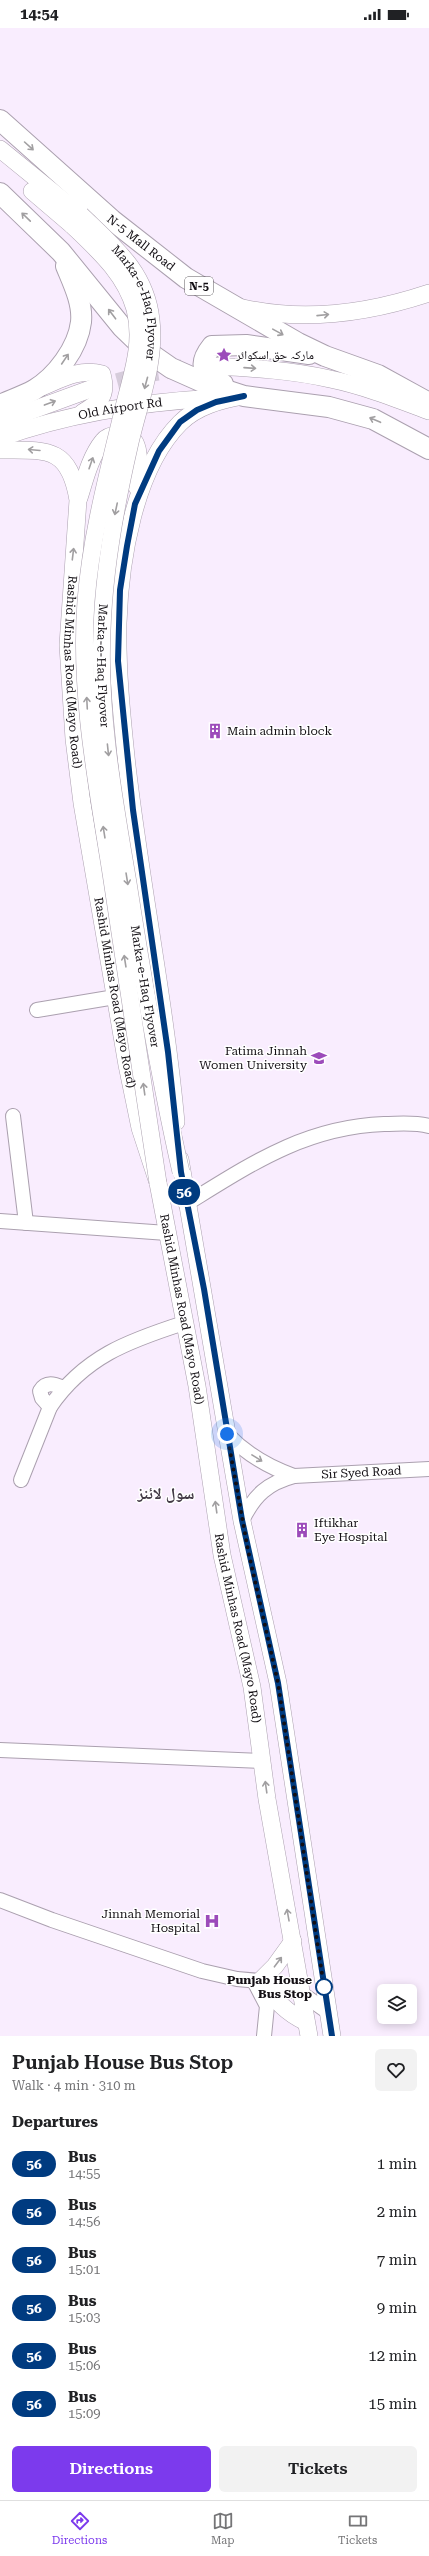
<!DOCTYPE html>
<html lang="en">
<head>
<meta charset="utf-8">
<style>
  :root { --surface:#fff; --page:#f2f2f2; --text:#202124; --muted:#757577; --line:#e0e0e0; --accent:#7c3aed }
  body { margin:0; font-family:"Roboto Serif","Noto Naskh Arabic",serif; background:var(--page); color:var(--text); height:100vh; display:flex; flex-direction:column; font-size:15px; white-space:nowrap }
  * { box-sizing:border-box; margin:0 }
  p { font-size:13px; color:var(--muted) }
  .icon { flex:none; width:22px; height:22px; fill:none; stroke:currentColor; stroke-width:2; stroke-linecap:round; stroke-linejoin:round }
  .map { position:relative; height:2008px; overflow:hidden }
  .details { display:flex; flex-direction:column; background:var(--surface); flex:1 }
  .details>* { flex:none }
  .badge { padding:0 8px; border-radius:13px; font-size:14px; line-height:26px }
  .controls { position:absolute; left:377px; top:1956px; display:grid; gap:8px }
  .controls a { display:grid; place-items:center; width:40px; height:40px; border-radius:6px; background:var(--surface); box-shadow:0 2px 10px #0003; font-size:20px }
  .you { position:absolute; width:20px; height:20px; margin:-10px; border:3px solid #fff; border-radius:50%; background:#1a73e8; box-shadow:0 0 0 6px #1a73e833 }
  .map>.badge { position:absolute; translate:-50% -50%; box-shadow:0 0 0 2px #fff }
  h2 { padding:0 12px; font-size:15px; line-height:36px }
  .round { display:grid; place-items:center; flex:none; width:42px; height:42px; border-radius:6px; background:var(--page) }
  .head { display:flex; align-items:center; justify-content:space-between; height:68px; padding:0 12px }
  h1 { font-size:19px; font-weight:600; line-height:30px }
  .cta { display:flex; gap:8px; margin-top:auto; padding:8px 12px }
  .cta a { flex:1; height:46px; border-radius:6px; background:var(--accent); color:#fff; font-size:16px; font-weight:600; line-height:46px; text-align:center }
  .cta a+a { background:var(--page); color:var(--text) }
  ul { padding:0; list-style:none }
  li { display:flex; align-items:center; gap:12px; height:48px; padding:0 12px }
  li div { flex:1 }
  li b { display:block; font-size:15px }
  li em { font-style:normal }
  li .badge { min-width:44px; font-weight:700; text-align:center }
  .status { display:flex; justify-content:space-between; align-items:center; height:28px; padding:0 20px; background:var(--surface); direction:ltr }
  .status svg { height:11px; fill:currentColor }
  .tab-bar { display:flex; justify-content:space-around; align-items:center; height:56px; border-top:1px solid var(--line); background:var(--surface); font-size:11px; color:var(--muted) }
  .tab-bar a { display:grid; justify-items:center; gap:2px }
  .tab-bar .current { color:var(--accent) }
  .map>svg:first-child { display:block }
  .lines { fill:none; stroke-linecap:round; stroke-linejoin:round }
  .major-tunnel { stroke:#d6ccdb; stroke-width:17; stroke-dasharray:17 8; stroke-linecap:butt }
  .minor-casing { stroke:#aba0af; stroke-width:16 }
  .major-casing { stroke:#aba0af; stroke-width:18 }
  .highway-casing { stroke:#aba0af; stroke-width:22 }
  .minor { stroke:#fff; stroke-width:14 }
  .major { stroke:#fff; stroke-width:17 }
  .highway { stroke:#fff; stroke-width:20 }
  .major-bridge-casing { stroke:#aba0af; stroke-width:18; stroke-linecap:butt }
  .major-bridge { stroke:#fff; stroke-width:17 }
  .oneway { stroke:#a19fa1 }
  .line-casing { stroke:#fff; stroke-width:9 }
  .line { stroke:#003b80; stroke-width:6 }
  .walk { stroke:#130f14; stroke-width:4; stroke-dasharray:0 7.2 }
  .stop-dot { fill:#fff; stroke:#003b80; stroke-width:2 }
  .labels { text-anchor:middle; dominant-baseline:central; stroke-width:3; stroke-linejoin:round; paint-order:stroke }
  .shield { fill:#fff; stroke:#5a575a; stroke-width:1 }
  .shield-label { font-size:11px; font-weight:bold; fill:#130f14 }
  .street-label { font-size:12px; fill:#130f14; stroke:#fff }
  .poi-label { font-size:12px; fill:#130f14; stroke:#fff; text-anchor:start }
  .stop-label { font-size:12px; font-weight:bold; fill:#130f14; stroke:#fff; text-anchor:end }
  .district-label { font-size:16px; font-weight:bold; fill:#433a46; stroke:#fff }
</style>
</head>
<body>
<div class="status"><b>14:54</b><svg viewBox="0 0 49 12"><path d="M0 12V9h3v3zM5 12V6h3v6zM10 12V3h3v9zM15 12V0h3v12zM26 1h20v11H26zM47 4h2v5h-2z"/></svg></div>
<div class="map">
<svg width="429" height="2008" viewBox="0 0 429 2008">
  <rect width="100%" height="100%" fill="#f9edfe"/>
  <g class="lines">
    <polyline class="major-tunnel" points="93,360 146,346 182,340"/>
    <defs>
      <g id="minor">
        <polyline points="37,982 115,969"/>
        <polyline points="13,1088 26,1195"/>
        <path d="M186,1176C251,1136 305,1099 384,1096C399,1096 414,1094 429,1098"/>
        <polyline points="0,1193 167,1205"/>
        <path d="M64,1360C54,1356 46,1353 40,1363L42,1370L50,1379C84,1329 128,1313 184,1295"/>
        <path d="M227,1406C246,1426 268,1439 294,1448"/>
        <polyline points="21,1452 50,1379"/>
        <path id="s1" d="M242,1493C254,1467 268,1455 294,1448L429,1441"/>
        <polyline points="0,1722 262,1733"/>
        <polyline points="0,1872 52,1892 202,1943 237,1951 260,1953 301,1965 328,1984"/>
        <polyline points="254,1953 267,1978 264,2008"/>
      </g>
      <g id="major">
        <polyline points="0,121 81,187"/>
        <polyline points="32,163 73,198"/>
        <path d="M243,280C305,294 369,285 429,265"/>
        <path d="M212,338C251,340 291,342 330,351C364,358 397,371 429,383"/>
        <path d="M42,359C61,351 80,340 102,346C108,368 100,374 82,385"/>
        <polyline points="0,394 93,360"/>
        <path id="s2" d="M0,410C69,385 143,374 216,370"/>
        <path id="s3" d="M0,422C47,422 69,418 78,472L68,617L74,711L82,775L127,1037L140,1100L158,1155L197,1358L222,1527L252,1659L267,1771L309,2008"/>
        <path d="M79,470C85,451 90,429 103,413C106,409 113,407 119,406C145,405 138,442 137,459"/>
        <path d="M176,1094C165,975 141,857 127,738C122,690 117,643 118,595C120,533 134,441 180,395C197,378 221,372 244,368"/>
        <polyline points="180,1131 242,1493 278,1655 332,2008"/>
        <polyline points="260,1953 275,1938 293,1913"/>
        <path d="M264,1954C274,1973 287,1985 306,1994"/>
      </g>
      <g id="highway">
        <path id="s4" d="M0,92L112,192L186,250L298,315L325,328L378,347L429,375"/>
        <polyline points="0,165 61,224 122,299 148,324 171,340 207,356 244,368 329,379 373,391 429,421"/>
        <path d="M223,356C204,345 196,338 212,318L246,317L309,326"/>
        <path d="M0,377C11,372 23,368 34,362C56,349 78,320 81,294C83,275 73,255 66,238"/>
      </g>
    </defs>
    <use href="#minor" class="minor-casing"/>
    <use href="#major" class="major-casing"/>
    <use href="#highway" class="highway-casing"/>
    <use href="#minor" class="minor"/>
    <use href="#major" class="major"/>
    <use href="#highway" class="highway"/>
    <defs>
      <g id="major-bridge">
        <path id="s5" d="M81,187C114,219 146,244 151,292C156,336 138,377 129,419C115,480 104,540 102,602C98,687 114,771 128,855C143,952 159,1048 181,1144"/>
        <path d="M73,198C99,223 125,246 135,281C144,317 131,349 123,383C108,445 91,509 86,573C79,665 97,756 111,845C127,949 143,1052 158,1155"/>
      </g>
    </defs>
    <use href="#major-bridge" class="major-bridge-casing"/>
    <use href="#major-bridge" class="major-bridge"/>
  </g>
  <defs><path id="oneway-shaft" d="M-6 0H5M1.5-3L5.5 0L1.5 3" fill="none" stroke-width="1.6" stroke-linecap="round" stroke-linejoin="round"/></defs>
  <g class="oneway">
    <use href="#oneway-shaft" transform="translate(29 118) rotate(42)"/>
    <use href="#oneway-shaft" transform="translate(26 189) rotate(-136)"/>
    <use href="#oneway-shaft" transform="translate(112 286) rotate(-127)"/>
    <use href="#oneway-shaft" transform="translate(323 287) rotate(-6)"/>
    <use href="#oneway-shaft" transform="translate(278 304) rotate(29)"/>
    <use href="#oneway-shaft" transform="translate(65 331) rotate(-56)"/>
    <use href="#oneway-shaft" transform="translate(250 340) rotate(4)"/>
    <use href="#oneway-shaft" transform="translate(146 355) rotate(105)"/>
    <use href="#oneway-shaft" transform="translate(50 375) rotate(-20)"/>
    <use href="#oneway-shaft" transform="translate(375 392) rotate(-157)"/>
    <use href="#oneway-shaft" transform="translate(34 422) rotate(-175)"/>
    <use href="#oneway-shaft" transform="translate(91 435) rotate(-71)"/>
    <use href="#oneway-shaft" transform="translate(116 481) rotate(102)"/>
    <use href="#oneway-shaft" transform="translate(73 526) rotate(-83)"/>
    <use href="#oneway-shaft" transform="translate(87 675) rotate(-93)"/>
    <use href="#oneway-shaft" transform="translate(108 722) rotate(84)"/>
    <use href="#oneway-shaft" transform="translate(104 804) rotate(-99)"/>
    <use href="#oneway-shaft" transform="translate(127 851) rotate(81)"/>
    <use href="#oneway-shaft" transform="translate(125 933) rotate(-99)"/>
    <use href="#oneway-shaft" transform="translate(144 1061) rotate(-98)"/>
    <use href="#oneway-shaft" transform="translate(257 1430) rotate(32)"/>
    <use href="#oneway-shaft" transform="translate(216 1479) rotate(-98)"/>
    <use href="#oneway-shaft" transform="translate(266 1759) rotate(-98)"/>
    <use href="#oneway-shaft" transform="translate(288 1887) rotate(-100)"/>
    <use href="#oneway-shaft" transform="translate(278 1934) rotate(-53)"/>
  </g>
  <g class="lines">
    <defs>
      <polyline id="line" points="244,368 216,374 197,382 180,394 159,423 135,476 127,518 120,562 118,633 133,782 168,1024 181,1144 204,1261 242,1492 278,1655 332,2008"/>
    </defs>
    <use href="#line" class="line-casing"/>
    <use href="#line" class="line"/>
    <polyline class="walk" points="227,1406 248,1522 278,1655 324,1959"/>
  </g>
  <defs>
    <symbol id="sight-bare" viewBox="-9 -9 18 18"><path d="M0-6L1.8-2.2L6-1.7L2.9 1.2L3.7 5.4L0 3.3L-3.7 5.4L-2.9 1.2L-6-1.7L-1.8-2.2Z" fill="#9c4bba" stroke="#fff" stroke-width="2.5" paint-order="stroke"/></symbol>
    <symbol id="building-bare" viewBox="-9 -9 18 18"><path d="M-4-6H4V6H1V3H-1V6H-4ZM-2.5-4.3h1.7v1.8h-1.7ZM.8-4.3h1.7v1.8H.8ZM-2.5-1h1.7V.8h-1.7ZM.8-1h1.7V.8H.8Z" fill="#9c4bba" stroke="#fff" stroke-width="2.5" paint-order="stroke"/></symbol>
    <symbol id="university-bare" viewBox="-9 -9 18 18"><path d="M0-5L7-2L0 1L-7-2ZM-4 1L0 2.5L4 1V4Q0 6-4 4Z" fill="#9c4bba" stroke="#fff" stroke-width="2.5" paint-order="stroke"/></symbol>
    <symbol id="hospital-bare" viewBox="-9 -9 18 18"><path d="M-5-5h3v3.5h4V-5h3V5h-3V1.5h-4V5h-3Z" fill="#9c4bba" stroke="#fff" stroke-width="2.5" paint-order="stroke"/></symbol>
  </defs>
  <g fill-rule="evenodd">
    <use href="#sight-bare" x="213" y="316" width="22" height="22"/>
    <use href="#building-bare" x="204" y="692" width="22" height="22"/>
    <use href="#university-bare" x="308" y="1019" width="22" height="22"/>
    <use href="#building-bare" x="291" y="1491" width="22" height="22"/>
    <use href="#hospital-bare" x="201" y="1882" width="22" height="22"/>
  </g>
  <circle class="stop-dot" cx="324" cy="1959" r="8"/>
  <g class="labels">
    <rect class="shield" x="185" y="249" width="28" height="18" rx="3"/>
    <g class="shield-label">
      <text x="199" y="258">N-5</text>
    </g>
    <g class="street-label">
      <text stroke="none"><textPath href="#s4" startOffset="187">N-5 Mall Road</textPath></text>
      <text stroke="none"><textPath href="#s5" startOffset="108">Marka-e-Haq Flyover</textPath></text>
      <text stroke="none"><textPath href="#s2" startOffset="124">Old Airport Rd</textPath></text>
      <text stroke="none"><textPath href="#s5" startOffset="480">Marka-e-Haq Flyover</textPath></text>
      <text stroke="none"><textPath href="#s3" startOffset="280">Rashid Minhas Road (Mayo Road)</textPath></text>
      <text stroke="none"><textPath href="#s5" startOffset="804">Marka-e-Haq Flyover</textPath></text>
      <text stroke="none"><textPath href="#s3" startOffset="604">Rashid Minhas Road (Mayo Road)</textPath></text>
      <text stroke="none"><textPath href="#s3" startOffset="928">Rashid Minhas Road (Mayo Road)</textPath></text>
      <text stroke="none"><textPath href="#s1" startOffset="139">Sir Syed Road</textPath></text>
      <text stroke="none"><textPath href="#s3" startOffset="1252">Rashid Minhas Road (Mayo Road)</textPath></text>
    </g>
    <g class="poi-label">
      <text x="236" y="327">مارکہ حق اسکوائر</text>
      <text x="227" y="703">Main admin block</text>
      <text x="307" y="1023" text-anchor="end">Fatima Jinnah<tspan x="307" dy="14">Women University</tspan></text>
      <text x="314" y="1495">Iftikhar<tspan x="314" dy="14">Eye Hospital</tspan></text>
      <text x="200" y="1886" text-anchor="end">Jinnah Memorial<tspan x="200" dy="14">Hospital</tspan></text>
    </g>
    <g class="stop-label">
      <text x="312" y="1952">Punjab House<tspan x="312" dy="14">Bus Stop</tspan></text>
    </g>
    <g class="district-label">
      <text x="166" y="1465">سول لائنز</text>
    </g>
  </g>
</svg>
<div class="controls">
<a><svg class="icon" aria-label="layers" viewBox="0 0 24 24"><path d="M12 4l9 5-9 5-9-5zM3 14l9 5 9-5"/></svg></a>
</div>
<div class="you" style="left:227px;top:1406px"></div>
<b class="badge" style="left:184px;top:1164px;background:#003b80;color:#fff">56</b>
</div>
<section class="details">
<div class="head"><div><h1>Punjab House Bus Stop</h1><p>Walk · 4 min · 310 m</p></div><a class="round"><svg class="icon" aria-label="heart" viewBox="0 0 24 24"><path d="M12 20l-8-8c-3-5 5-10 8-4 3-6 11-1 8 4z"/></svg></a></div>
<h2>Departures</h2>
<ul>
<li><span class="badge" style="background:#003b80;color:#fff">56</span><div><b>Bus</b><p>14:55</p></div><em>1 min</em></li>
<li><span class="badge" style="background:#003b80;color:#fff">56</span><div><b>Bus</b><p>14:56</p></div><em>2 min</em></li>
<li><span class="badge" style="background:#003b80;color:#fff">56</span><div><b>Bus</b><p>15:01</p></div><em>7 min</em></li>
<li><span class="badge" style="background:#003b80;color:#fff">56</span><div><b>Bus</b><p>15:03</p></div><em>9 min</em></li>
<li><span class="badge" style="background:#003b80;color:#fff">56</span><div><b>Bus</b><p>15:06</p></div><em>12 min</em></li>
<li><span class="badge" style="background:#003b80;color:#fff">56</span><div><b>Bus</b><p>15:09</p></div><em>15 min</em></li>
</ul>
<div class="cta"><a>Directions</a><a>Tickets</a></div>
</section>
<nav class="tab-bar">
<a class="current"><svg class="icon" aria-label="directions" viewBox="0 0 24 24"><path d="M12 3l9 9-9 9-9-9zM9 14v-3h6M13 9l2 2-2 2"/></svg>Directions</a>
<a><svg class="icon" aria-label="map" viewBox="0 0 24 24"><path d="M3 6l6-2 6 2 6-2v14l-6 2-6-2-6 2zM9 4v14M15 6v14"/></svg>Map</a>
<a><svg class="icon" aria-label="tickets" viewBox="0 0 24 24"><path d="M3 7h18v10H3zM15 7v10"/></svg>Tickets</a>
</nav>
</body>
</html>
